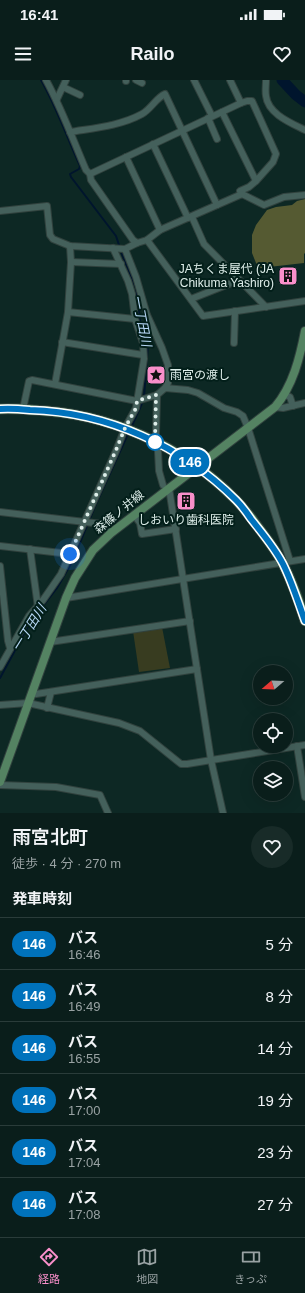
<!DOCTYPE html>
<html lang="ja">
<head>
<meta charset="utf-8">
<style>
  :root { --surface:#0a1e1b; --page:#182b28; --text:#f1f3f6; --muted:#99a2a3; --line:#2a3c3a; --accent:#f98fca }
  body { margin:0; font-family:Arial,"Noto Sans JP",sans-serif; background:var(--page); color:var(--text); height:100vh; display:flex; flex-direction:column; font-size:15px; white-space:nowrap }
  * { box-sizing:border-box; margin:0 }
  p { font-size:13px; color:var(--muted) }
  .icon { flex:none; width:22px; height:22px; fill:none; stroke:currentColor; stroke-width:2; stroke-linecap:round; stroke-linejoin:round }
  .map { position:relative; height:733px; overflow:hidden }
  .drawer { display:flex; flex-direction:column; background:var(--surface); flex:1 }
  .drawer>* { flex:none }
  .badge { padding:0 8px; border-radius:13px; font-size:14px; line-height:26px }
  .needle { width:26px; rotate:251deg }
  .tools { position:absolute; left:253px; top:585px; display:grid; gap:8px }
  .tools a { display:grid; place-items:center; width:40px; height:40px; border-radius:50%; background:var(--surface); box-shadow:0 4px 16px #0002,0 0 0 1px var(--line); font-size:20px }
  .you { position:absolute; width:20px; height:20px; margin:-10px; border:3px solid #fff; border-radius:50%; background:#1a73e8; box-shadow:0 0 0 6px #1a73e833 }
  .map>.badge { position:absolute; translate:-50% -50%; box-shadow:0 0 0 2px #fff }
  h2 { padding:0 12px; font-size:15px; line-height:36px }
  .round { display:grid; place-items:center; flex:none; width:42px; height:42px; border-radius:21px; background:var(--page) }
  .summary { display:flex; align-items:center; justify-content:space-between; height:68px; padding:0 12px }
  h1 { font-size:19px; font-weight:600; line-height:30px }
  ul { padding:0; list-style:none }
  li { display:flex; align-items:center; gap:12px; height:52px; padding:0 12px; border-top:1px solid var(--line) }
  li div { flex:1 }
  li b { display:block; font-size:15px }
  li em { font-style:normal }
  li .badge { min-width:44px; font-weight:700; text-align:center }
  .status { display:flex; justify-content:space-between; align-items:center; height:28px; padding:0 20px; background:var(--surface); direction:ltr }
  .status svg { height:11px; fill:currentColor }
  header { display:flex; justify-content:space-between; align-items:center; height:52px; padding:0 12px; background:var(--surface); font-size:18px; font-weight:600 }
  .dock { display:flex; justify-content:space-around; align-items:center; height:56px; border-top:1px solid var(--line); background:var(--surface); font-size:11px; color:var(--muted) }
  .dock a { display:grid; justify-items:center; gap:2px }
  .dock .on { color:var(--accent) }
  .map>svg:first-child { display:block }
  .green { fill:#383c20 }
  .forest { fill:#555a32 }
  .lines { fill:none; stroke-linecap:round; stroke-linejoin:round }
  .stream { stroke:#00152d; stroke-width:2 }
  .river { stroke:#00152d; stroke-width:11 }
  .minor-casing { stroke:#31423e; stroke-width:8 }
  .major-casing { stroke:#31423e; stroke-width:10 }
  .highway-casing { stroke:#31423e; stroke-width:11 }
  .minor { stroke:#44605b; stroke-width:6 }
  .major { stroke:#548362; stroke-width:8 }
  .highway { stroke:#5e9b67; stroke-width:9 }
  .line-casing { stroke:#fff; stroke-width:9 }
  .line { stroke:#0072bc; stroke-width:6 }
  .walk { stroke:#deeeea; stroke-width:4; stroke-dasharray:0 7.2 }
  .stop-dot { fill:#fff; stroke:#0072bc; stroke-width:2 }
  .labels { text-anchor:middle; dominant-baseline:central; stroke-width:4; stroke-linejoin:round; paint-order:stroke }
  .poi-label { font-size:12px; fill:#deeeea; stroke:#031f1a; text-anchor:end }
  .street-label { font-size:12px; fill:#deeeea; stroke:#031f1a }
  .water-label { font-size:13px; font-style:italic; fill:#b7d7f5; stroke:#031f1a }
</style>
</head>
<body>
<div class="status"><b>16:41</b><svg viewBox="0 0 49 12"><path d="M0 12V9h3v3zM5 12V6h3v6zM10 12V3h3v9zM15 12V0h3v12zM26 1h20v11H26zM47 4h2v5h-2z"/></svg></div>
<header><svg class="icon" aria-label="menu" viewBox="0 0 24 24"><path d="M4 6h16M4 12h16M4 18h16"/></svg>Railo<svg class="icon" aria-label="heart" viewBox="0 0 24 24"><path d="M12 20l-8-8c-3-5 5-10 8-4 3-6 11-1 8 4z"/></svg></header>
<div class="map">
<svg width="305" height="733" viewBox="0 0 305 733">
  <rect width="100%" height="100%" fill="#0d2824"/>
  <polygon class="green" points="162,547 170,588 139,592 133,551"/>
  <polygon class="forest" points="305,119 305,173 304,174 304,183 260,188 256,183 252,173 252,155 256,145 267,130 276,127 292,125 297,121"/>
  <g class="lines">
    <g class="stream">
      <path d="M41,0C57,28 67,58 80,86L79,89L70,94L71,97L116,156L122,174L136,208L140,241L148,264L144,317"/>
      <polyline points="131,348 143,321"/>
      <polyline points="0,598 32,539 43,526 57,508 72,482 96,424 128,354"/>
    </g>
    <polyline class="river" points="282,0 296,15 305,22"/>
    <defs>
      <g id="minor">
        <path d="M46,0C62,29 73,60 86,90L90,94L91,100L133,160L137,163"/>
        <polyline points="136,0 142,3"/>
        <polyline points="194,0 212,36"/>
        <path d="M266,0C266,5 265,11 266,16C268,34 291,43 305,50"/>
        <polyline points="126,1 126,0"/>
        <polyline points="63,7 80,15"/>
        <polyline points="57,19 66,0"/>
        <polyline points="222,32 256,101 273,82 276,74 252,21 247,21 241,23"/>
        <polyline points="208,38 217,59"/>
        <path d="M70,52C94,48 120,46 142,34C151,29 156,18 165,14L217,125"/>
        <polyline points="153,64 188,138"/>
        <polyline points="126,77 160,150"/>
        <polyline points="90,94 241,23 230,0"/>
        <polyline points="242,114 264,125 284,117 305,115"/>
        <polyline points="242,114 240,111 249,107 256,101"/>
        <polyline points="0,131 47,126 50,155 53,159 70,166 125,169 137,163 147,160 160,150 242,114"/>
        <polyline points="192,137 204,164 266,227"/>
        <polyline points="147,160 203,236 305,221"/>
        <polyline points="125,169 136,197 147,235 162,268 168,285 168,303 165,308"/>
        <polyline points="71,182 121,184"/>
        <polyline points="191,219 239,200"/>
        <polyline points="68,232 135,239"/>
        <polyline points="62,262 143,275"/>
        <polyline points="234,263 235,231"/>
        <polyline points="55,304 68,232 71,182 70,166"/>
        <polyline points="285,315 290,317 293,326"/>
        <polyline points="275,327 283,328 305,323"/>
        <polyline points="23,329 29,301 32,300 137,321 157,315 165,308 188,310 198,313 224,328 237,332 243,336 248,348 290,481"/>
        <polyline points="156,354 157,315"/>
        <polyline points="158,371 159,391 163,405"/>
        <polyline points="169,408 211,680 223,733"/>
        <polyline points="0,432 102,444 104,444 111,453"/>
        <polyline points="134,435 140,443 142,454 176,449"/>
        <polyline points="0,466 70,474"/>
        <polyline points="30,469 38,527"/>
        <polyline points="0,486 8,561 10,568"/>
        <polyline points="66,518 305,479"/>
        <polyline points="50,562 190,541"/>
        <polyline points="0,587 29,536 43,520 61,494 116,371 125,348 136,328 144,279 143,263 135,239 132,214 128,201 113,168"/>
        <polyline points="36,614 197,589"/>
        <polyline points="0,625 28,623 119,643 140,651 181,684 187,684 305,665"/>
        <polyline points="47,628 51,612"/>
        <polyline points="297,666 305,717"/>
        <polyline points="0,705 56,707 100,715 108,733"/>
      </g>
      <path id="major" d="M0,702L66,518L75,498L93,470L111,453L275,327C293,306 300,277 305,251"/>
      <path id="highway" d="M0,329C11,328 22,329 33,330C109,333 183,366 236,420C242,426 247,433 252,439C262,453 275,468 283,484C292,502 299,521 305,541"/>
    </defs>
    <use href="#minor" class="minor-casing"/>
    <use href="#major" class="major-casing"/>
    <use href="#highway" class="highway-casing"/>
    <use href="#minor" class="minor"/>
    <use href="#major" class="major"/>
    <use href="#highway" class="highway"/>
  </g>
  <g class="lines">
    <defs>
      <path id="line" d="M0,329C10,328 20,329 30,330C107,332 182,366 236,420C242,426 247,433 251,439C262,453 275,468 283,484C292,502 298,522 305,541"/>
    </defs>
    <use href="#line" class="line-casing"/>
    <use href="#line" class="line"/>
    <polyline class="walk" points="70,474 116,370 125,348 136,328 137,321 156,315 155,362"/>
  </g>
  <defs>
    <symbol id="building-square" viewBox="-11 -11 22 22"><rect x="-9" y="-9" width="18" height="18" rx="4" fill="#f98fca" stroke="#031f1a"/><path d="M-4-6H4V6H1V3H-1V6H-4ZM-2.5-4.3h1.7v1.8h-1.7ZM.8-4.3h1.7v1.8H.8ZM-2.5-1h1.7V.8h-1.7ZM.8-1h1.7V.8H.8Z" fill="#111"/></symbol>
    <symbol id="sight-square" viewBox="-11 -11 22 22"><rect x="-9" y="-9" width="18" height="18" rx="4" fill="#f98fca" stroke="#031f1a"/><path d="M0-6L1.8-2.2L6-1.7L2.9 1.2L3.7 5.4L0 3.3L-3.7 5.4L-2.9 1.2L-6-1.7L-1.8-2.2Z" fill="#111"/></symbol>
  </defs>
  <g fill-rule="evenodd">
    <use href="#building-square" x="277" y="185" width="22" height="22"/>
    <use href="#sight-square" x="145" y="284" width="22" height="22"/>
    <use href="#building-square" x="175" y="410" width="22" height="22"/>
  </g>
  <circle class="stop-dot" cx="155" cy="362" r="8"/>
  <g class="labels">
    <g class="poi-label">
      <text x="274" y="189">JAちくま屋代 (JA<tspan x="274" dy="14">Chikuma Yashiro)</tspan></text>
      <text x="170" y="295" text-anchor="start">雨宮の渡し</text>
      <text x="186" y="440" text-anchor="middle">しおいり歯科医院</text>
    </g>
    <g class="street-label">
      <text transform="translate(119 432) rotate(-39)">森篠ノ井線</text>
    </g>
    <g class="water-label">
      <text transform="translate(142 241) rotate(79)">一丁田川</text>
      <text transform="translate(29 548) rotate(-58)">一丁田川</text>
    </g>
  </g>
</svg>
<div class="tools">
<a><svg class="needle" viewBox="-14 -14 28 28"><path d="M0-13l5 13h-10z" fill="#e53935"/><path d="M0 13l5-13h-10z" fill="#99a2a3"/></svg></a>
<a><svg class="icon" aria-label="locate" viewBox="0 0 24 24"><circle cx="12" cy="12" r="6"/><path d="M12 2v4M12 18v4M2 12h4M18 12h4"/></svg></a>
<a><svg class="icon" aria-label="layers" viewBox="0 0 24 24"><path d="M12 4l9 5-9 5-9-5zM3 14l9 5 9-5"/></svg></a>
</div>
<div class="you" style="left:70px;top:474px"></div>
<b class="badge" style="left:190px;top:382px;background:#0072bc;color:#fff">146</b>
</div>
<section class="drawer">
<div class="summary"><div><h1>雨宮北町</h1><p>徒歩 · 4 分 · 270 m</p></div><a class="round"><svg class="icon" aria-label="heart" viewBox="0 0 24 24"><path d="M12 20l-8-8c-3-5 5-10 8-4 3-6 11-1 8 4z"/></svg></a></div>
<h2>発車時刻</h2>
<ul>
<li><span class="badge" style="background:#0072bc;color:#fff">146</span><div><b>バス</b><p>16:46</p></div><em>5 分</em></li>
<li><span class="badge" style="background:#0072bc;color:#fff">146</span><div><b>バス</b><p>16:49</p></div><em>8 分</em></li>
<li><span class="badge" style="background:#0072bc;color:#fff">146</span><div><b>バス</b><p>16:55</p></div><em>14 分</em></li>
<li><span class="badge" style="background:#0072bc;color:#fff">146</span><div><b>バス</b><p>17:00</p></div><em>19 分</em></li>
<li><span class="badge" style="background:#0072bc;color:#fff">146</span><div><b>バス</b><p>17:04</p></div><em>23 分</em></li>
<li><span class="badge" style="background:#0072bc;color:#fff">146</span><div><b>バス</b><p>17:08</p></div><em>27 分</em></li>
</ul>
</section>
<nav class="dock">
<a class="on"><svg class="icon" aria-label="directions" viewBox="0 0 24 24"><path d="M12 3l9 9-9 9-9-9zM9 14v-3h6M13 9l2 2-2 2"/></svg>経路</a>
<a><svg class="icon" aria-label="map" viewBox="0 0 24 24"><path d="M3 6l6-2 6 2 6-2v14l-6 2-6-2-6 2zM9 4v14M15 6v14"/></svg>地図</a>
<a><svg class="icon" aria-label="tickets" viewBox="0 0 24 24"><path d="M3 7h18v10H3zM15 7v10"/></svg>きっぷ</a>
</nav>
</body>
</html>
